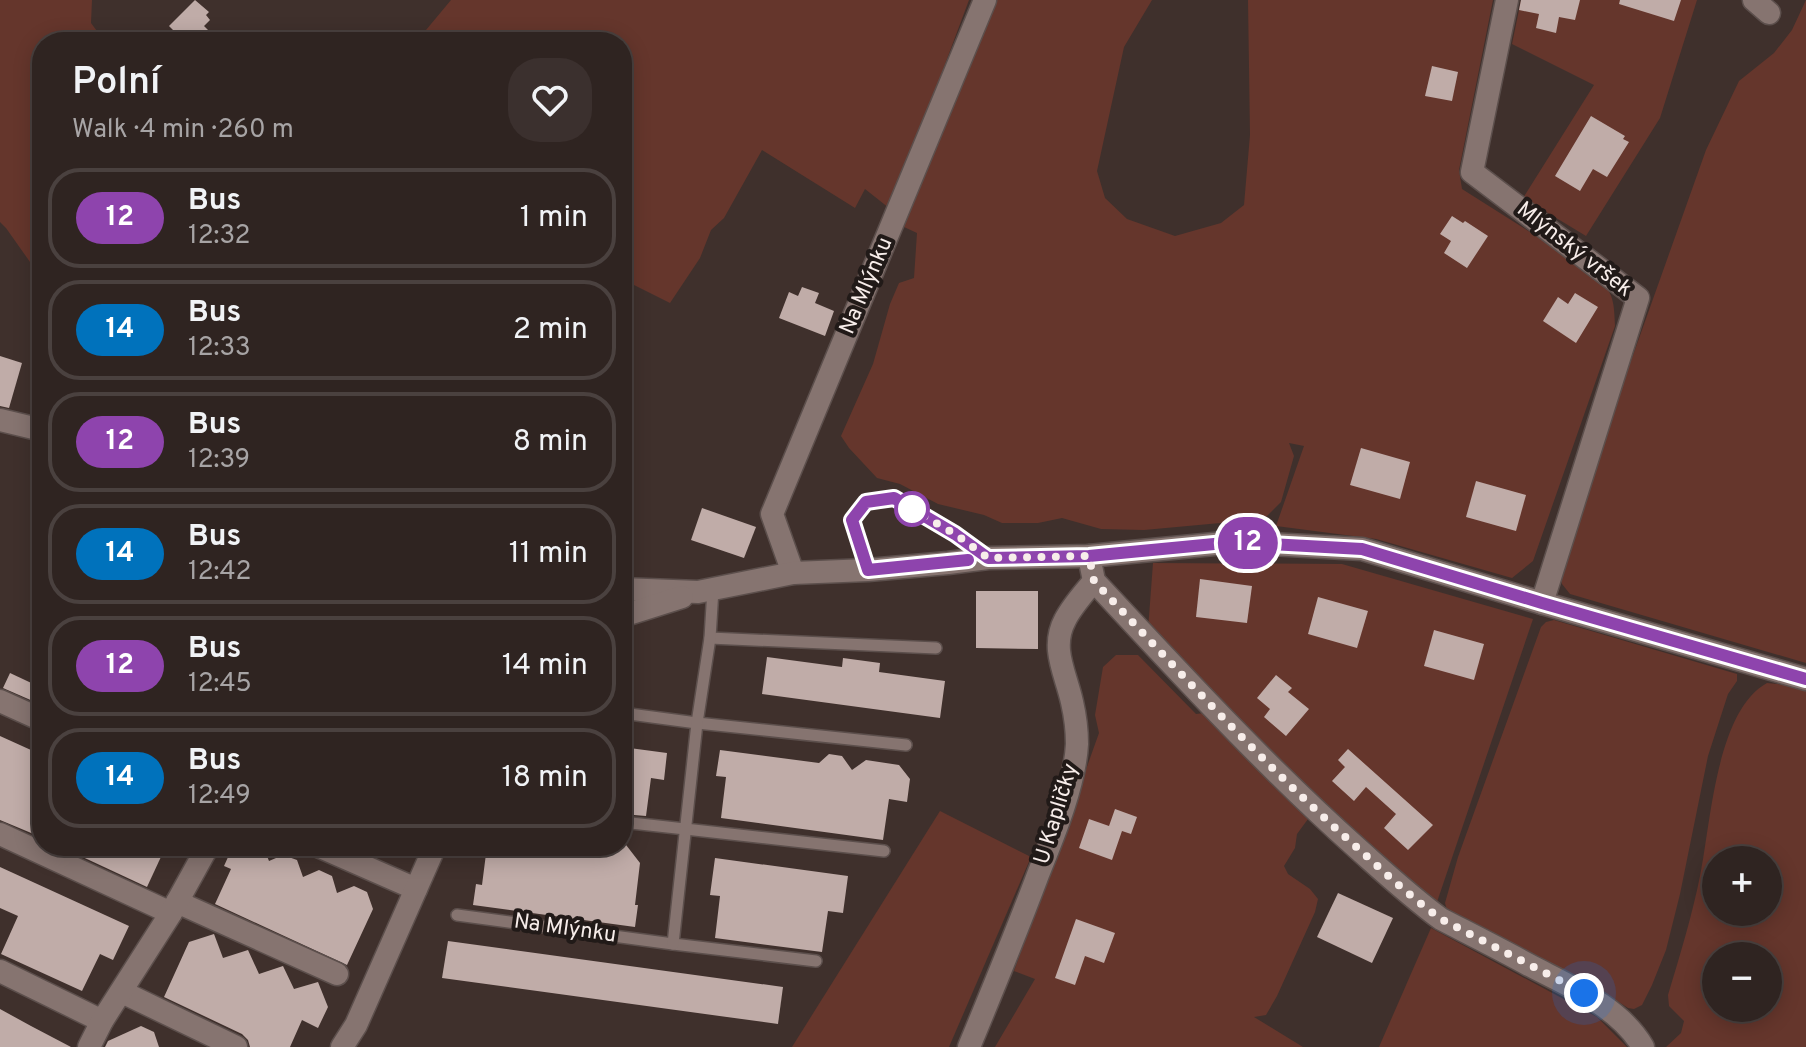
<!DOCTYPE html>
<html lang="en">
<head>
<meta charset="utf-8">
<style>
  :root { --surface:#2f2421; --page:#3b302e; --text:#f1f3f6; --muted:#a7a4a5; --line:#4a413f }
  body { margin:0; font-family:Overpass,sans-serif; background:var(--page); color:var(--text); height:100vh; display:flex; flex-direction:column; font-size:30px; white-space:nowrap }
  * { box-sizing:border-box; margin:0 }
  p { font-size:26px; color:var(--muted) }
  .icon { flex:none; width:44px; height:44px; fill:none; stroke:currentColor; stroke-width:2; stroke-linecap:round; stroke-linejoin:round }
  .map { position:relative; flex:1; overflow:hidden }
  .drawer { position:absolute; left:32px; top:32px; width:600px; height:824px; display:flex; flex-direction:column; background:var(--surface); border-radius:32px; box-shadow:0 4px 20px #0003,0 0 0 2px var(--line) }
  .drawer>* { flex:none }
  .badge { padding:0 16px; border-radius:26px; font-size:28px; line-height:52px }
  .controls { position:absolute; left:1702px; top:846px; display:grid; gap:16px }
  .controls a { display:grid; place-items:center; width:80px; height:80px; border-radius:50%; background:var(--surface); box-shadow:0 4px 20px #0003,0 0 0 2px var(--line); font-size:40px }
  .you { position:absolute; width:40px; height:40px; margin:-20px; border:6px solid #fff; border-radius:50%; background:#1a73e8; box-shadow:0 0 0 12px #1a73e833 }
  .map>.badge { position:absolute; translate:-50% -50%; box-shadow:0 0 0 4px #fff }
  .round { display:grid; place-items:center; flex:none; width:84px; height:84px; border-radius:32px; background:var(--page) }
  .overview { display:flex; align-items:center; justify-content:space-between; height:136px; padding:0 40px }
  h1 { font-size:38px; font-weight:600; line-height:60px }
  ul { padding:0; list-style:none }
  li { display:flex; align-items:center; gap:24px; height:100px; margin:0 16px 12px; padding:0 24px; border:4px solid var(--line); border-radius:32px }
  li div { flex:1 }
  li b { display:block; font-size:30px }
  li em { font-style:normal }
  li .badge { min-width:88px; font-weight:700; text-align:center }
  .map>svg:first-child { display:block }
  .green { fill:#65362c; fill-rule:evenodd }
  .building { fill:#c0aca8 }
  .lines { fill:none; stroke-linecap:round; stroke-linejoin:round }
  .service-casing { stroke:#5c4f4c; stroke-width:14 }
  .minor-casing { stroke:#5c4f4c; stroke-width:25 }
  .service { stroke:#867470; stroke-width:11 }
  .minor { stroke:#867470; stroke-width:22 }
  .line-casing { stroke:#fff; stroke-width:18 }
  .line { stroke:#8e44ad; stroke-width:12 }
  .walk { stroke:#f7edea; stroke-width:8; stroke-dasharray:0 14.4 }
  .stop-dot { fill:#fff; stroke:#8e44ad; stroke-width:4 }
  .labels { text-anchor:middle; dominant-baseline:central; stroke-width:8; stroke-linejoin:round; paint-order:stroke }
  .street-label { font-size:22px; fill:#f7edea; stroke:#211a18 }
</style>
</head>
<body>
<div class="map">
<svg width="1806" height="1047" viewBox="0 0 1806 1047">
  <rect width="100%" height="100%" fill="#3f302c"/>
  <g class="green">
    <polygon points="0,0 92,0 91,23 105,42 42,42 42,279 6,228 0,222"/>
    <polygon points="451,0 969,0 904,174 889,208 865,189 855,208 762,150 724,218 711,230 700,258 670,303 628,282 622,294 622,42 416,42"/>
    <path d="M996,0H1152L1124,47L1097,171L1105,198L1127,219L1175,236L1221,223L1244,205L1250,135L1248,0H1493L1459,170L1462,189L1593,272C1613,292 1614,298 1615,326L1533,561L1512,578L1376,539L1276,526L1304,446L1289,443L1294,456L1281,502L1264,519L1144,530L1101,529L1062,518L1038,523H1002L984,515L938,504L900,484L877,478L849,448L841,436L873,364L890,304L899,283L914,278L917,233L904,227Z"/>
    <polygon points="1521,0 1697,0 1660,118 1586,236 1523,198 1594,85 1512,44"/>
    <polygon points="1806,0 1806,663 1570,594 1562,584 1558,566 1706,150 1739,81 1774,53 1792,30"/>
    <polygon points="1153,563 1342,564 1533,619 1437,902 1332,812 1148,630"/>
    <polygon points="1554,620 1737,674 1737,681 1728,694 1708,756 1680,894 1666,950 1652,985 1642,1005 1634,1009 1628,1008 1578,976 1535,957 1447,910 1445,903 1458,857 1541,627 1546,622"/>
    <polygon points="1116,655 1138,655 1196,714 1204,713 1221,733 1308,819 1297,834 1295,848 1284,866 1288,874 1310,889 1318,899 1315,912 1277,996 1266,1015 1254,1017 1303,1047 995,1047 1035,979 1014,971 1099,733 1095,715 1103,667"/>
    <path d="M1767,683L1786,685L1806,691V1047H1666L1681,1033L1684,1021L1669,1006L1668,995C1680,955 1692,916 1700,876C1711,823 1716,711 1767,683ZM1716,860H1768V912H1716ZM1716,956H1768V1008H1716Z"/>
    <polygon points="940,811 1031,857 949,1047 792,1047"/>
    <polygon points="1431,928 1597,1017 1627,1047 1379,1047"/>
  </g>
  <g class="building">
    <polygon points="195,0 209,12 206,15 210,20 204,26 220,42 185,42 169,26"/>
    <polygon points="1521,0 1580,0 1575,20 1559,17 1556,33 1536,28 1539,14 1519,10"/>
    <polygon points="1620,0 1681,0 1674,21 1619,4"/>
    <polygon points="1432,66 1458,72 1452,101 1425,96"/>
    <polygon points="1591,116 1625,136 1623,139 1629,142 1607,177 1593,169 1580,191 1555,176"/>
    <polygon points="1452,216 1463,223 1465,221 1488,236 1467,268 1444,253 1451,241 1440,234"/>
    <polygon points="802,287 819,293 815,303 834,311 825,336 779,318 789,292 798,296"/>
    <polygon points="1575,293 1598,307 1576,343 1543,321 1558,297 1568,304"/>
    <polygon points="0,356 22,363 9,408 0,406"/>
    <polygon points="1361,448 1410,462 1400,499 1350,485"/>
    <polygon points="1476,481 1526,495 1516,531 1466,517"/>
    <polygon points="702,508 756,527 744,558 691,540"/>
    <polygon points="1200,579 1252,586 1247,623 1196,617"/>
    <polygon points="976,591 1038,591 1038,649 976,648"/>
    <polygon points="1318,597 1368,611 1357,648 1308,634"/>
    <polygon points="1434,630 1484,644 1474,680 1424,666"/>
    <polygon points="767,657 842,667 843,658 880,663 879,672 945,681 940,718 762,694"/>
    <polygon points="10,673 42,688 42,705 3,688"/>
    <polygon points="1276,675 1292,688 1288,692 1309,709 1286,736 1264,717 1270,709 1257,698"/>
    <polygon points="0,736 42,755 42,801 35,816 42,821 36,835 0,820"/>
    <polygon points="622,747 667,753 664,780 651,778 646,816 622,814"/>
    <polygon points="1348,749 1433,825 1408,850 1384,828 1396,814 1366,787 1354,801 1332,781 1345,767 1338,760"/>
    <polygon points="720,750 819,763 829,754 842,756 852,770 866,760 899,765 910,779 907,802 889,799 883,840 721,818 726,777 716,776"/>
    <polygon points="1115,809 1137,817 1131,834 1122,831 1112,860 1079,848 1089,819 1109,826"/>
    <polygon points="623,841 640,863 635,905 638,905 635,927 473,905 476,884 482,885 487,846 593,846 603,857 617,846 622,846"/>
    <polygon points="59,846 166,846 147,887"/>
    <polygon points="233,846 263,846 269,861 283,855 297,860 303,877 319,870 332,876 337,893 354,886 367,892 373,909 347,965 215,904 231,869 224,866"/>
    <polygon points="715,858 848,876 843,913 828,911 822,952 715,938 720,896 710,895"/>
    <polygon points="0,867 129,926 113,960 100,954 82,991 1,954 18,916 0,908"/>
    <polygon points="1338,893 1393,918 1372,963 1317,937"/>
    <polygon points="1076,919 1115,933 1104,963 1085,956 1075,985 1055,978"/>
    <polygon points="214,934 223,958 248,950 259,974 283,966 294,989 318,982 328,1007 318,1028 302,1020 290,1047 250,1047 248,1040 242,1034 164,997 189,942"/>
    <polygon points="448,941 783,987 778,1024 442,978"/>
    <polygon points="0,1009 31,1026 71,1047 0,1047"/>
    <polygon points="141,1026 154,1032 159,1047 105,1047 108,1041"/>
  </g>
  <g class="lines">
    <defs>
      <g id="service">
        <polyline points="868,570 852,520 866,502 894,498 955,534 987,557"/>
        <polyline points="710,638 936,648"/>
        <polyline points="622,713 697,723 906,745"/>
        <polyline points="622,822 884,851"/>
        <polyline points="457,915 673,944 816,961"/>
        <polyline points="673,944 697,723 710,638 713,589"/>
      </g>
      <g id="minor">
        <polyline points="1507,0 1472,172 1638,298 1542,603"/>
        <polyline points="1754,0 1769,13"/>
        <polyline points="0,420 42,430"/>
        <path d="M1089,556L1094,581C1179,672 1263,764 1357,848C1384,872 1411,897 1441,919C1470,934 1500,949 1529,965C1569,986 1619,1006 1643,1047"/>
        <polyline points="793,573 772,514 985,0"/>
        <polyline points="622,589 698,592 793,573 868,570 948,563 988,558 1089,556 1235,542 1362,549 1542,603 1806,679"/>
        <polyline points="622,616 682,597"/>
        <polyline points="0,701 42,720"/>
        <polyline points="0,834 171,913"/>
        <polyline points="318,846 416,889"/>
        <polyline points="177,902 337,974"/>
        <polyline points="0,971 102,1021"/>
        <polyline points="122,992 236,1047"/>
        <polyline points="89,1047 102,1021 171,913 208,846"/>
        <polyline points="342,1047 356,1025 435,846"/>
        <path d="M969,1047C993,989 1017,931 1039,872C1054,835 1075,784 1077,744C1077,730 1075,715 1072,702C1066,674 1050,648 1065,620C1072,606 1084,593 1094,581"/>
      </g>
    </defs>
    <use href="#service" class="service-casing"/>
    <use href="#minor" class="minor-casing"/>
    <use href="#service" class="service"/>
    <use href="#minor" class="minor"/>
  </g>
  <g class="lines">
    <defs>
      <polyline id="line" points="968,560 868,570 852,520 866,502 894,498 955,534 988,558 1089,556 1235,542 1362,549 1542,603 1806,679"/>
    </defs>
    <use href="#line" class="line-casing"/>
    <use href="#line" class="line"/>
    <path class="walk" d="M912,509L955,534L988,558L1089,556L1094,581C1178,670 1260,761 1352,843C1381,869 1409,896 1441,919L1584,993"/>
  </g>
  <circle class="stop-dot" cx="912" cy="509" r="16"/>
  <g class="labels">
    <g class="street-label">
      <text transform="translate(1574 250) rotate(38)">Mlýnský vršek</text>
      <text transform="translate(867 286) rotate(-67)">Na Mlýnku</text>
      <text transform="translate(1057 814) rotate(-73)">U Kapličky</text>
      <text transform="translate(565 929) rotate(8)">Na Mlýnku</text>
    </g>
  </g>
</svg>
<div class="controls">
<a>+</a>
<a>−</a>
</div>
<div class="you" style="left:1584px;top:993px"></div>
<b class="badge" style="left:1248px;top:543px;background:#8e44ad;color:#fff">12</b>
<section class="drawer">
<div class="overview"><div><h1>Polní</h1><p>Walk · 4 min · 260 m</p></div><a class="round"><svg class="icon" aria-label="heart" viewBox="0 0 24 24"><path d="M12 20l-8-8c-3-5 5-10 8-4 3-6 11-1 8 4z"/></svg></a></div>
<ul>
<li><span class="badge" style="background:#8e44ad;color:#fff">12</span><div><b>Bus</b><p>12:32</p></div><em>1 min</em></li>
<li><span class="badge" style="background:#0072bc;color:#fff">14</span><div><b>Bus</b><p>12:33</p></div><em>2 min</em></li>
<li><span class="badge" style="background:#8e44ad;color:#fff">12</span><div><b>Bus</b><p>12:39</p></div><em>8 min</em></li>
<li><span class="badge" style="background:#0072bc;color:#fff">14</span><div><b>Bus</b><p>12:42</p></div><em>11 min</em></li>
<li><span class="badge" style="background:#8e44ad;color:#fff">12</span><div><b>Bus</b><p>12:45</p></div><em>14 min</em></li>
<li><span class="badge" style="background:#0072bc;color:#fff">14</span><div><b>Bus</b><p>12:49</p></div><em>18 min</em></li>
</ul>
</section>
</div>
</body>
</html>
